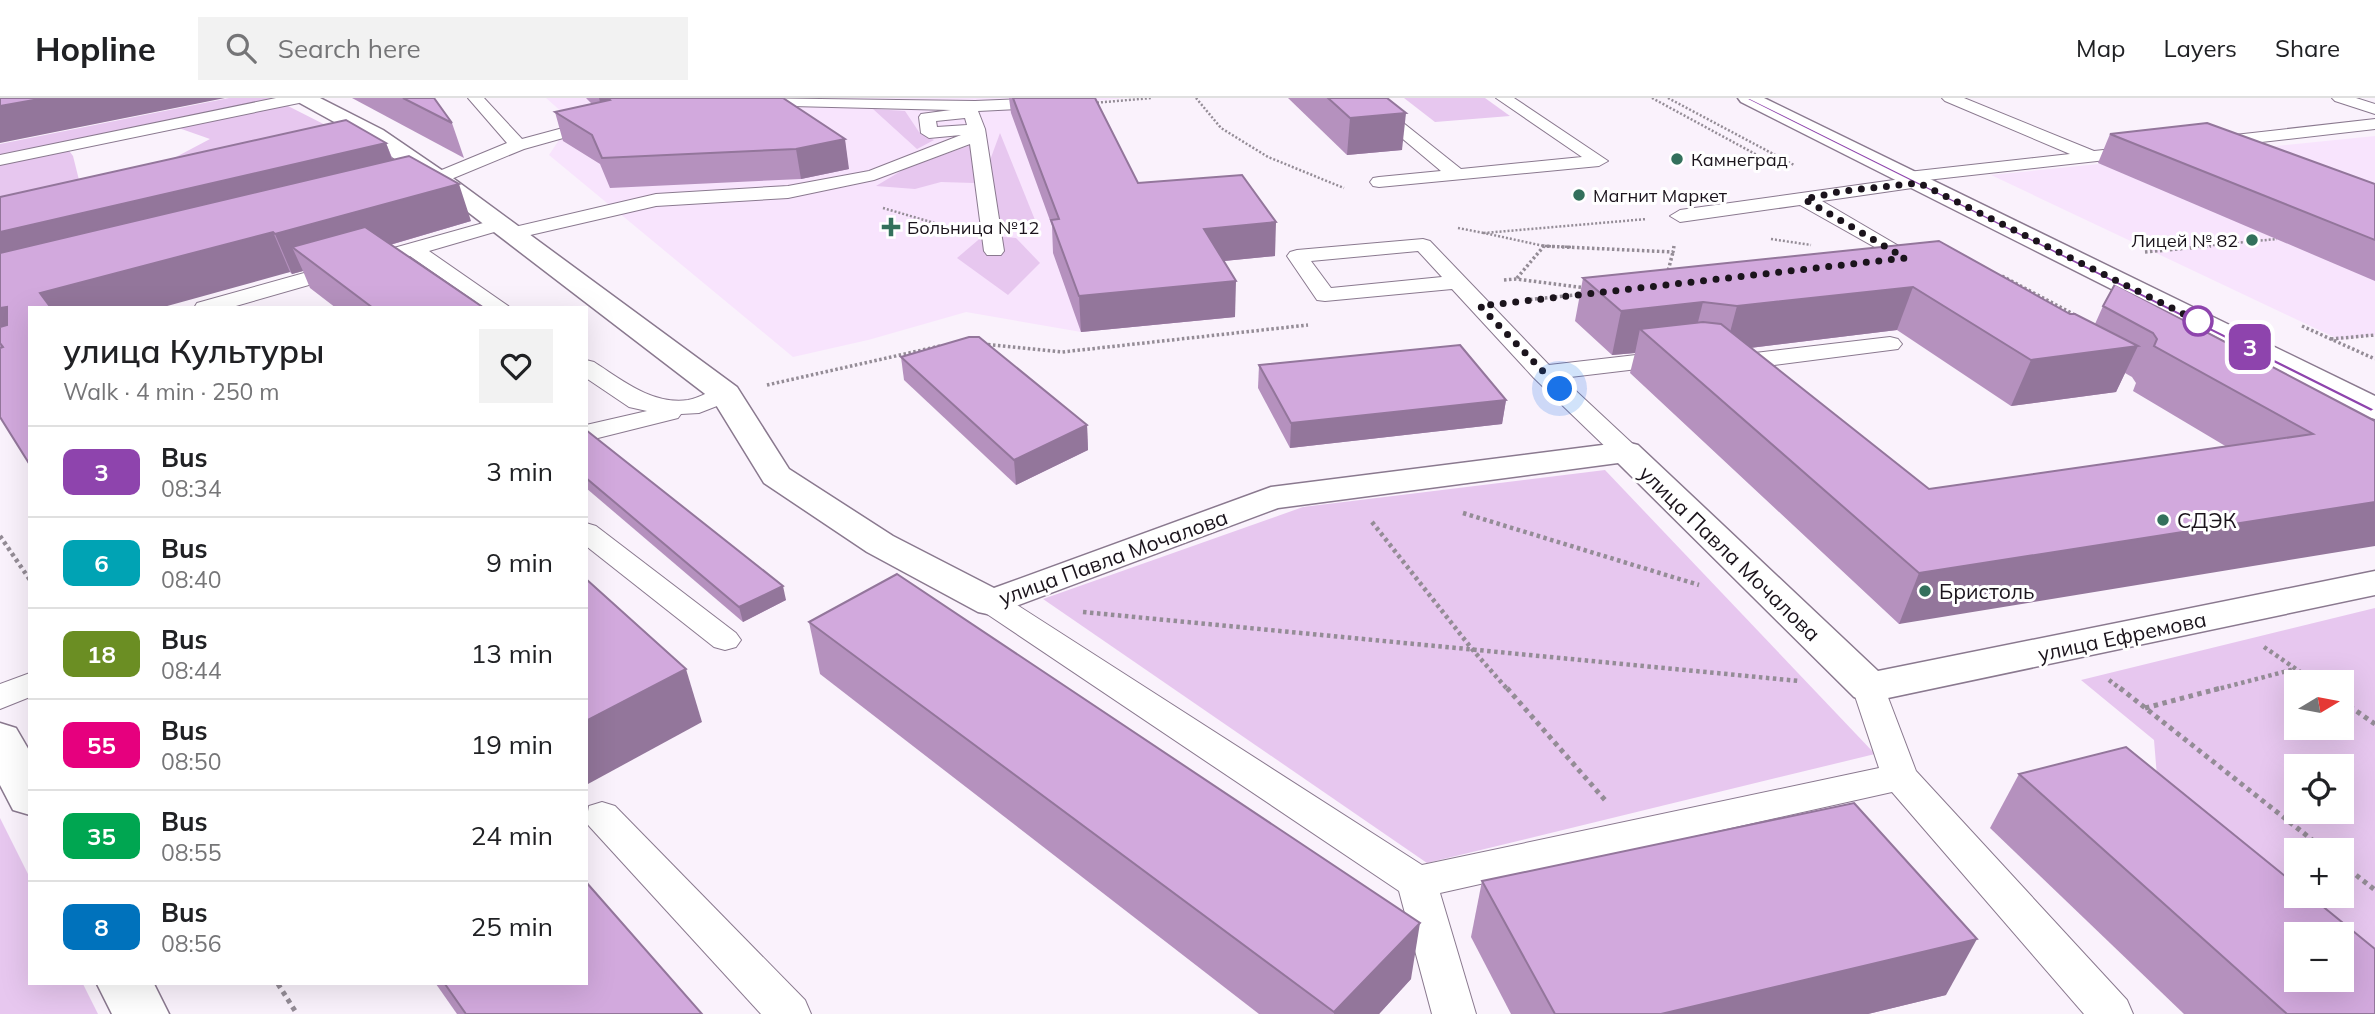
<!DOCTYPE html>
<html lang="en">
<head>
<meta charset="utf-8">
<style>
  :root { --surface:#fff; --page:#f2f2f2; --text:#202124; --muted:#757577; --line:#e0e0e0 }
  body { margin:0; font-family:Mulish,sans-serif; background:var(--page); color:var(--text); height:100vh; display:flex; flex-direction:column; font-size:26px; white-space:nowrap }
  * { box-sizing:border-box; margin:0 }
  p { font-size:23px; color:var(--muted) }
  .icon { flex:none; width:38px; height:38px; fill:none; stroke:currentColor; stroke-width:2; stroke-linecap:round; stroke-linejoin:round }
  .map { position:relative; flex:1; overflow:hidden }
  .side { position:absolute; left:28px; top:208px; width:560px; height:679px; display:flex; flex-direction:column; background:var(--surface); border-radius:0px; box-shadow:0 7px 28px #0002 }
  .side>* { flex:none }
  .badge { padding:0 14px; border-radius:10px; font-size:24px; line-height:46px }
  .needle { width:46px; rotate:80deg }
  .fabs { position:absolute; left:2284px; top:572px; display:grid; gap:14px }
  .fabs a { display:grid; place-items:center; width:70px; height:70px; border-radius:0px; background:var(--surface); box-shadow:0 7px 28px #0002; font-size:35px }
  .you { position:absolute; width:35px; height:35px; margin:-18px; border:5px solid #fff; border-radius:50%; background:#1a73e8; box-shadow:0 0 0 10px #1a73e833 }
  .map>.badge { position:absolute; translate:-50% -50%; box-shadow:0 0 0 4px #fff }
  .round { display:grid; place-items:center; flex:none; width:74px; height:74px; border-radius:0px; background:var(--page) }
  .headline { display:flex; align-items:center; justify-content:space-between; height:119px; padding:0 35px }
  h1 { font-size:33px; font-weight:600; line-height:52px }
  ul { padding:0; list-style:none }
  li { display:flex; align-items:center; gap:21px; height:91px; padding:0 35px; border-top:2px solid var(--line) }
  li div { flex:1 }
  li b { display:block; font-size:26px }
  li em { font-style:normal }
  li .badge { min-width:77px; font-weight:700; text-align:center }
  header { display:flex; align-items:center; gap:42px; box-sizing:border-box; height:98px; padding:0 35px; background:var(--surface); border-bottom:2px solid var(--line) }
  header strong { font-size:33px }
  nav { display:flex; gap:38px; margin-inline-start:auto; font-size:24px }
  .search { width:490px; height:63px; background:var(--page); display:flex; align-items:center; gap:18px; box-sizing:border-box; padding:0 24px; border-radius:0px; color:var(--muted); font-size:26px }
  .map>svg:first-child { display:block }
  .built { fill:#f8e4fd }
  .green { fill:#e7c7ef; fill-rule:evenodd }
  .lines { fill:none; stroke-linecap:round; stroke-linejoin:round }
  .service-casing { stroke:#8a798f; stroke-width:2 }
  .minor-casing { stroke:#8a798f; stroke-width:3 }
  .tertiary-casing { stroke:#8a798f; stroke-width:3 }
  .secondary-casing { stroke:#8a798f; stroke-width:3 }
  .path-far3 { stroke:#948c96; stroke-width:2.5; stroke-dasharray:2 2; stroke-linecap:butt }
  .path-far2 { stroke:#948c96; stroke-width:3.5; stroke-dasharray:2.5 2.5; stroke-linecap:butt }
  .path-far1 { stroke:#948c96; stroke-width:4.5; stroke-dasharray:3.5 3.5; stroke-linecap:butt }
  .path { stroke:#948c96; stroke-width:5; stroke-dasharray:4.5 4.5; stroke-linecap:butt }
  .service { fill:#fff; fill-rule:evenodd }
  .minor { fill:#fff; fill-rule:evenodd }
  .tertiary { fill:#fff; fill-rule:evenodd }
  .secondary { fill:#fff; fill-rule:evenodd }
  .wall { fill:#b591be; fill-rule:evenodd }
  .shaded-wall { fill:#93769b }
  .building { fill:#d2a9dd; stroke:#93769b; stroke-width:2; fill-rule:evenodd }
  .line { fill:#8e44ad; stroke:#fff; stroke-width:2 }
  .walk { stroke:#1b141c; stroke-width:7; stroke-dasharray:0 12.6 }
  .poi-dot { fill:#33705c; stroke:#fff; stroke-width:2.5 }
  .stop-dot { fill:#fff; stroke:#8e44ad; stroke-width:3.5 }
  .labels { text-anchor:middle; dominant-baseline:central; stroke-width:6; stroke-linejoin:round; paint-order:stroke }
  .far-poi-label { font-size:18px; fill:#1b141c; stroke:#fff; text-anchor:start }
  .poi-label { font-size:21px; fill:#1b141c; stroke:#fff; text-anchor:start }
  .street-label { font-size:21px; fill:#1b141c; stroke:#fff }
</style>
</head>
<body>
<header>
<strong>Hopline</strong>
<div class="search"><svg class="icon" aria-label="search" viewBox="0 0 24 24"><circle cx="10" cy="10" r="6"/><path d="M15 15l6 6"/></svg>Search here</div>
<nav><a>Map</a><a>Layers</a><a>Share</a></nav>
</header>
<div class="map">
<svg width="2375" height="916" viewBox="0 0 2375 916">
  <rect width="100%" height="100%" fill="#faf2fc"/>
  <g class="built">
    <polygon points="546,0 1127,0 1083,4 1145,130 1241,109 1275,158 1204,165 1235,219 1081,234 966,214 868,242 793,259 549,57 559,42 581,31"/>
    <polygon points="2375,38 2375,237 2340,242 1991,77"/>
  </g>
  <g class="green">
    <polygon points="229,0 283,0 64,46 73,58 80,86 140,78 210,41 173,28 286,7 361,45 0,130 0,46"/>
    <polygon points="1404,0 1485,0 1510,18 1435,24"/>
    <polygon points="873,11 905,13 919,34 934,42 917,51"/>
    <polygon points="1000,35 1035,122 998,128 989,65"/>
    <polygon points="974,46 974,85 941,84 915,91 876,88 906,70"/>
    <polygon points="984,137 1016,140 1040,165 1008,197 957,160"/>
    <polygon points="1605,372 1875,656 1427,765 1043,501 1303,409"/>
    <path d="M2375,510V895L2342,836L2160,715L2154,642L2081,582ZM2296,584H2342V630H2296ZM2296,668H2342V714H2296ZM2296,752H2342V798H2296Z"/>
    <polygon points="0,720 30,780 30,886 83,886 98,916 0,916"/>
  </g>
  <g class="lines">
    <defs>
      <g id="service">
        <polygon points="276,0 307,0 299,5 0,67 0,57"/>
        <polygon points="468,0 484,0 522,41 600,20 608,25 606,28 524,51 444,84 432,84 429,80 432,76 507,45"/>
        <path d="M741,0L975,3L1046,0L1048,5L1040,10L978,13L985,31L1004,153L1001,157H987L984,153L970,46L874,82L788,100L656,108L513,141L503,135L506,131L656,96L788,88L869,73L961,37L929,40L921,35L919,19L921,16L951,12L747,7L742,5ZM965,20L967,27L937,29L936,23Z"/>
        <polygon points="1354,0 1372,0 1461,71 1582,59 1496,0 1514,0 1608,63 1599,68 1379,89 1373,88 1370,84 1373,80 1379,79 1441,73"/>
        <polygon points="1942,0 1964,0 2094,53 2142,48 2151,53 2142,58 1927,82 1925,88 1919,89 1822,103 1926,164 1929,168 1926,172 1919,174 1800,107 1680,124 1670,118 1680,112 1901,81 1902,75 1908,74 2070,56 1945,3"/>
        <polygon points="2332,0 2356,0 2375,6 2375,16 2335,3"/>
        <polygon points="2375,21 2375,31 2208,50 2200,45 2208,40"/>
        <polygon points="501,120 508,122 511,126 508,130 429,153 511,210 485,210 410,158 229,210 194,210 197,205"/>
        <path d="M1423,141L1430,143L1549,267L1671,253L1679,255L1683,260L1679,265L1671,267L1562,280L1635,348L1639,354L1635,360L1626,362L1617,360L1534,280L1452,191L1325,203L1317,202L1287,158L1290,154L1297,152ZM1418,153L1442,179L1331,190L1311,163Z"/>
        <path d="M1890,239L1898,241L1902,246L1898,251L1758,269L1761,273L1757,278C1744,282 1734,276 1726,264L1730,259L1738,257Z"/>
        <path d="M586,262L594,264C622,282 652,307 688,302C705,299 717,286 735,291L738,296L735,301L699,315L681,316L678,320L586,343V327L647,313L629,309L586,280Z"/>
        <polygon points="586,425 596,428 736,535 741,542 736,549 725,552 714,549 586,448"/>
        <polygon points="992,495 1003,498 1422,767 1879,670 1852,589 1857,581 1869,578 1881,581 1916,673 2127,902 2133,916 2084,916 1892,694 1440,795 1476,916 1432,916 1399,793 981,512 976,505 981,498"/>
        <polygon points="30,575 30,599 0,611 0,586"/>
        <polygon points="602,704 615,708 805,902 811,916 761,916 589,728 586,724 589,708"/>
      </g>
      <polygon id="minor" points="295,0 320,0 383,32 446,75 737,289 789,371 893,438 994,490 1271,389 1626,344 1638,347 1878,573 2375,473 2375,497 1869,604 1854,599 1618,365 1278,410 992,517 978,514 867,454 764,385 713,302 430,85 367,42 298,4"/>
      <g id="tertiary">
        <polygon points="0,625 16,630 30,654 30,717 13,712 0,687"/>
        <polygon points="97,886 154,886 169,916 112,916"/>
      </g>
      <polygon id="secondary" points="1738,0 1764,0 2375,298 2375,321 2363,318 1741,4"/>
    </defs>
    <use href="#service" class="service-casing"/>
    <use href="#minor" class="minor-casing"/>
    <use href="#tertiary" class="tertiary-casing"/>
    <use href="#secondary" class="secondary-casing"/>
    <g class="path-far3">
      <polyline points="1196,0 1221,30 1268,59 1344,90"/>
      <polyline points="1652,0 1781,70"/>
      <polyline points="1668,0 1794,67"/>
      <polyline points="1093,5 1152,0"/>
      <polyline points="883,110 955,131"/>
      <polyline points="1458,130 1484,135"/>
      <polyline points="1771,141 1811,147"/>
      <polyline points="1571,149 1544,148 1484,135 1647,121"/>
      <polyline points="2193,149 2277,141"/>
    </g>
    <g class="path-far2">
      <polyline points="1542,148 1673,154 1674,148"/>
      <polyline points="2145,154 2211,148"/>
      <polyline points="1667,177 1673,154"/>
      <polyline points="2002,178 2075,217"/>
      <polyline points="1517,180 1544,148"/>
      <polyline points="1504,182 1516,181 1586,190"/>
      <polyline points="1525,202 1586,196"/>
      <polyline points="2302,228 2375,261"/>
      <polyline points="2331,241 2375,237"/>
      <polyline points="983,246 1062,254 1308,227"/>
      <polyline points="767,287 940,248"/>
    </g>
    <g class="path-far1">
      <polyline points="1463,415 1699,487"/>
      <polyline points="1372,424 1472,551 1508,592"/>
      <polyline points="0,438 30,482"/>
      <polyline points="1083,514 1799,583"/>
      <polyline points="2264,549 2315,584"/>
      <polyline points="2109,582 2122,592"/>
      <polyline points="2214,592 2295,571"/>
    </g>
    <g class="path">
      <polyline points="1507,590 1605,702"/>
      <polyline points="2120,590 2325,752"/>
      <polyline points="2342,603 2375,626"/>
      <polyline points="2145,610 2221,590"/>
      <polyline points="2342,766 2375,792"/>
      <polyline points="278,886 297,916"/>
    </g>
    <use href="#service" class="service"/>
    <use href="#minor" class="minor"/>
    <use href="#tertiary" class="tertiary"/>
    <use href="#secondary" class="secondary"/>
  </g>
  <g class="wall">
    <polygon points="352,0 434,0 452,25 464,60"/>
    <polygon points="586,0 783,0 849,71 801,81 610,90 600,66 563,43 555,14 592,6"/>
    <polygon points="1009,0 1013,0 1138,85 1275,158 1223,163 1235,219 1081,234 1053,155 1052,128 1011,15"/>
    <polygon points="1288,0 1387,0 1402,52 1347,57"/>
    <polygon points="2110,36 2375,86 2375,183 2098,65"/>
    <polygon points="386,45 393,62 471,123 390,147 484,210 336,210 310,190 303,173 292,176 290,174 30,210 0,319 0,99"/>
    <path d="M1939,143L2070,216L2095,226L2103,208L2375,323L1899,526L1630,275L1635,255L1612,257L1575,223L1583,180ZM1897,232L2011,308L2116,294L2125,275L2132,279L2136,285L2133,293L2227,349L1929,391L1750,250Z"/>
    <polygon points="901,259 1087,327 1088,352 1016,387 904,282"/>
    <polygon points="1259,267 1506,302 1502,326 1290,350 1258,290"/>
    <polygon points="586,332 786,502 743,524 586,390"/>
    <polygon points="809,524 1411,881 1379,916 1259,916 820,576"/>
    <polygon points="2019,676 2375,916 2184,916 1990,730"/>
    <polygon points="1482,783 1946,897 1868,916 1511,916 1471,839"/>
    <polygon points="436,886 586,886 702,916 457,916"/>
  </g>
  <g class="shaded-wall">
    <polygon points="45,0 225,0 0,45 0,8"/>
    <polygon points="599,0 648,0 610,2 608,0 611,14 603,16"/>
    <polygon points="1406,15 1402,52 1347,57 1350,20"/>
    <polygon points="845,41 849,71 801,81 796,51"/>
    <polygon points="386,45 399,80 0,179 0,134"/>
    <polygon points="459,86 471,123 318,168 292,149 303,173 292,176 275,136"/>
    <polygon points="1276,124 1275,158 1204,165 1204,131"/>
    <polygon points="273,134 290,174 160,210 48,210 40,195"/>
    <polygon points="1236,183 1235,219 1081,234 1079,198"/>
    <polygon points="1913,189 1897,232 1725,253 1737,208"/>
    <polygon points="1703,204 1692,248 1640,231 1635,255 1612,257 1621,213"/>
    <polygon points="7,209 30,248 0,245 0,210"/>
    <polygon points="2138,248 2116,294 2011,308 2031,262"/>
    <polygon points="1506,302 1502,326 1290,350 1291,325"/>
    <polygon points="1087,327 1088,352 1016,387 1014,362"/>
    <polygon points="2375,404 2375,448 1899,526 1919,475"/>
    <polygon points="783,488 786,502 743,524 739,509"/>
    <polygon points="686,571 702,624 588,686 586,681 586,623"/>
    <polygon points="1420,825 1411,881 1379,916 1334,916 1334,914"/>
    <polygon points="1977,841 1946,897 1868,916 1661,916"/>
  </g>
  <g class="building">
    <polygon points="0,0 45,0 0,8"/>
    <polygon points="403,0 434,0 452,25"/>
    <polygon points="608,0 783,0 845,41 796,51 602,60 592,37 555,14 610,2"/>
    <polygon points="1013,0 1095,0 1138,85 1242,77 1276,124 1204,131 1236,183 1079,198 1051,122 1059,121"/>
    <polygon points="1328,0 1387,0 1406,15 1350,20"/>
    <polygon points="346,22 386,45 0,134 0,99"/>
    <polygon points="2207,25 2375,86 2375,142 2110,36"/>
    <polygon points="409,58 459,86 275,136 273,134 40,195 51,210 30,210 30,367 0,319 0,250 3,249 0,245 0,229 7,227 7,209 0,210 0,155"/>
    <polygon points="365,129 484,210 373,210 292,149"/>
    <polygon points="1939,143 2070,216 2075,216 2138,248 2031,262 1913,189 1737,208 1703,204 1621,213 1583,180"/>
    <polygon points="2115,186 2375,323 2375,404 1919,475 1640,231 1703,224 1721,226 1929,391 2313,336 2154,248 2157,241 2153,235 2103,208"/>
    <polygon points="969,239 979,239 1087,327 1014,362 901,259"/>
    <polygon points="1460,247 1506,302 1291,325 1259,267"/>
    <polygon points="586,332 783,488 739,509 586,380"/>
    <polygon points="897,476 1420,825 1334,914 809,524"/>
    <polygon points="586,481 686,571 586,623"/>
    <path d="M2126,649L2296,787V798H2310L2375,851V916H2287L2019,676ZM2296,836H2342V882H2296Z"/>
    <polygon points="1854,705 1977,841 1661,916 1555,916 1482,783"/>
    <polygon points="586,784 702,916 466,916 445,886 586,886"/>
  </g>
  <polygon class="line" points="1744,0 1750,0 2375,311 2371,314"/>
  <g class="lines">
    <polyline class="walk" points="1560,291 1480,208 1905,160 1804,101 1843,93 1919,85 2198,223"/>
  </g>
  <g class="poi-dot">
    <circle cx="1677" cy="61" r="7"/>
    <circle cx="1579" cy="97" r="7"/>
    <path d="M887.5 118.5h7v7h7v7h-7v7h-7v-7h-7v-7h7z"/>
    <circle cx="2252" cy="142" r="7"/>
    <circle cx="2163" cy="422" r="7"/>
    <circle cx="1925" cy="493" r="7"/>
  </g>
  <circle class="stop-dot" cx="2198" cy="223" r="14"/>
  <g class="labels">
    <g class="far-poi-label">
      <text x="1691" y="61">Камнеград</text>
      <text x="1593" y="97">Магнит Маркет</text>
      <text x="907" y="129">Больница №12</text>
      <text x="2238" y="142" text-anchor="end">Лицей № 82</text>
    </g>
    <g class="poi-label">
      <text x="2177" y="422">СДЭК</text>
      <text x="1939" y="493">Бристоль</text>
    </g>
    <g class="street-label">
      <text transform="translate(1730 455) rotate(44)">улица Павла Мочалова</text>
      <text transform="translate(1113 459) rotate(-20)">улица Павла Мочалова</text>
      <text transform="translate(2122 538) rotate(-12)">улица Ефремова</text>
    </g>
  </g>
</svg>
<div class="fabs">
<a><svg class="needle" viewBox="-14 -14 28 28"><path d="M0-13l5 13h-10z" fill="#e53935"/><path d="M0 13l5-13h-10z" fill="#757577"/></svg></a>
<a><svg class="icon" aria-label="locate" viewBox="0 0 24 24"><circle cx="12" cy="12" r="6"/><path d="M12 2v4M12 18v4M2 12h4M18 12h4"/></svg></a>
<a>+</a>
<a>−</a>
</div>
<div class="you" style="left:1560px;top:291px"></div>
<b class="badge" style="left:2250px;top:249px;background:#8e44ad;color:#fff">3</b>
<section class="side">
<div class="headline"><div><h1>улица Культуры</h1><p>Walk · 4 min · 250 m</p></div><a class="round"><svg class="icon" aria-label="heart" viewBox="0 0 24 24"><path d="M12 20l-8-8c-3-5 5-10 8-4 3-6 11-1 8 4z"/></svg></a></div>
<ul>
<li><span class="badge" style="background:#8e44ad;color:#fff">3</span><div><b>Bus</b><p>08:34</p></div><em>3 min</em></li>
<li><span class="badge" style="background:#00a3b4;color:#fff">6</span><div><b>Bus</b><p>08:40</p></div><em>9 min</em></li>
<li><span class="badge" style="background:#6b8e23;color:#fff">18</span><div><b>Bus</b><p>08:44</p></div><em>13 min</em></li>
<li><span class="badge" style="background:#e6007e;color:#fff">55</span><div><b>Bus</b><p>08:50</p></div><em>19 min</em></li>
<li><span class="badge" style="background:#00a651;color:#fff">35</span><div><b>Bus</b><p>08:55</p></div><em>24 min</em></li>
<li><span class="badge" style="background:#0072bc;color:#fff">8</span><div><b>Bus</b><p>08:56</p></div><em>25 min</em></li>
</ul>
</section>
</div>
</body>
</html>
